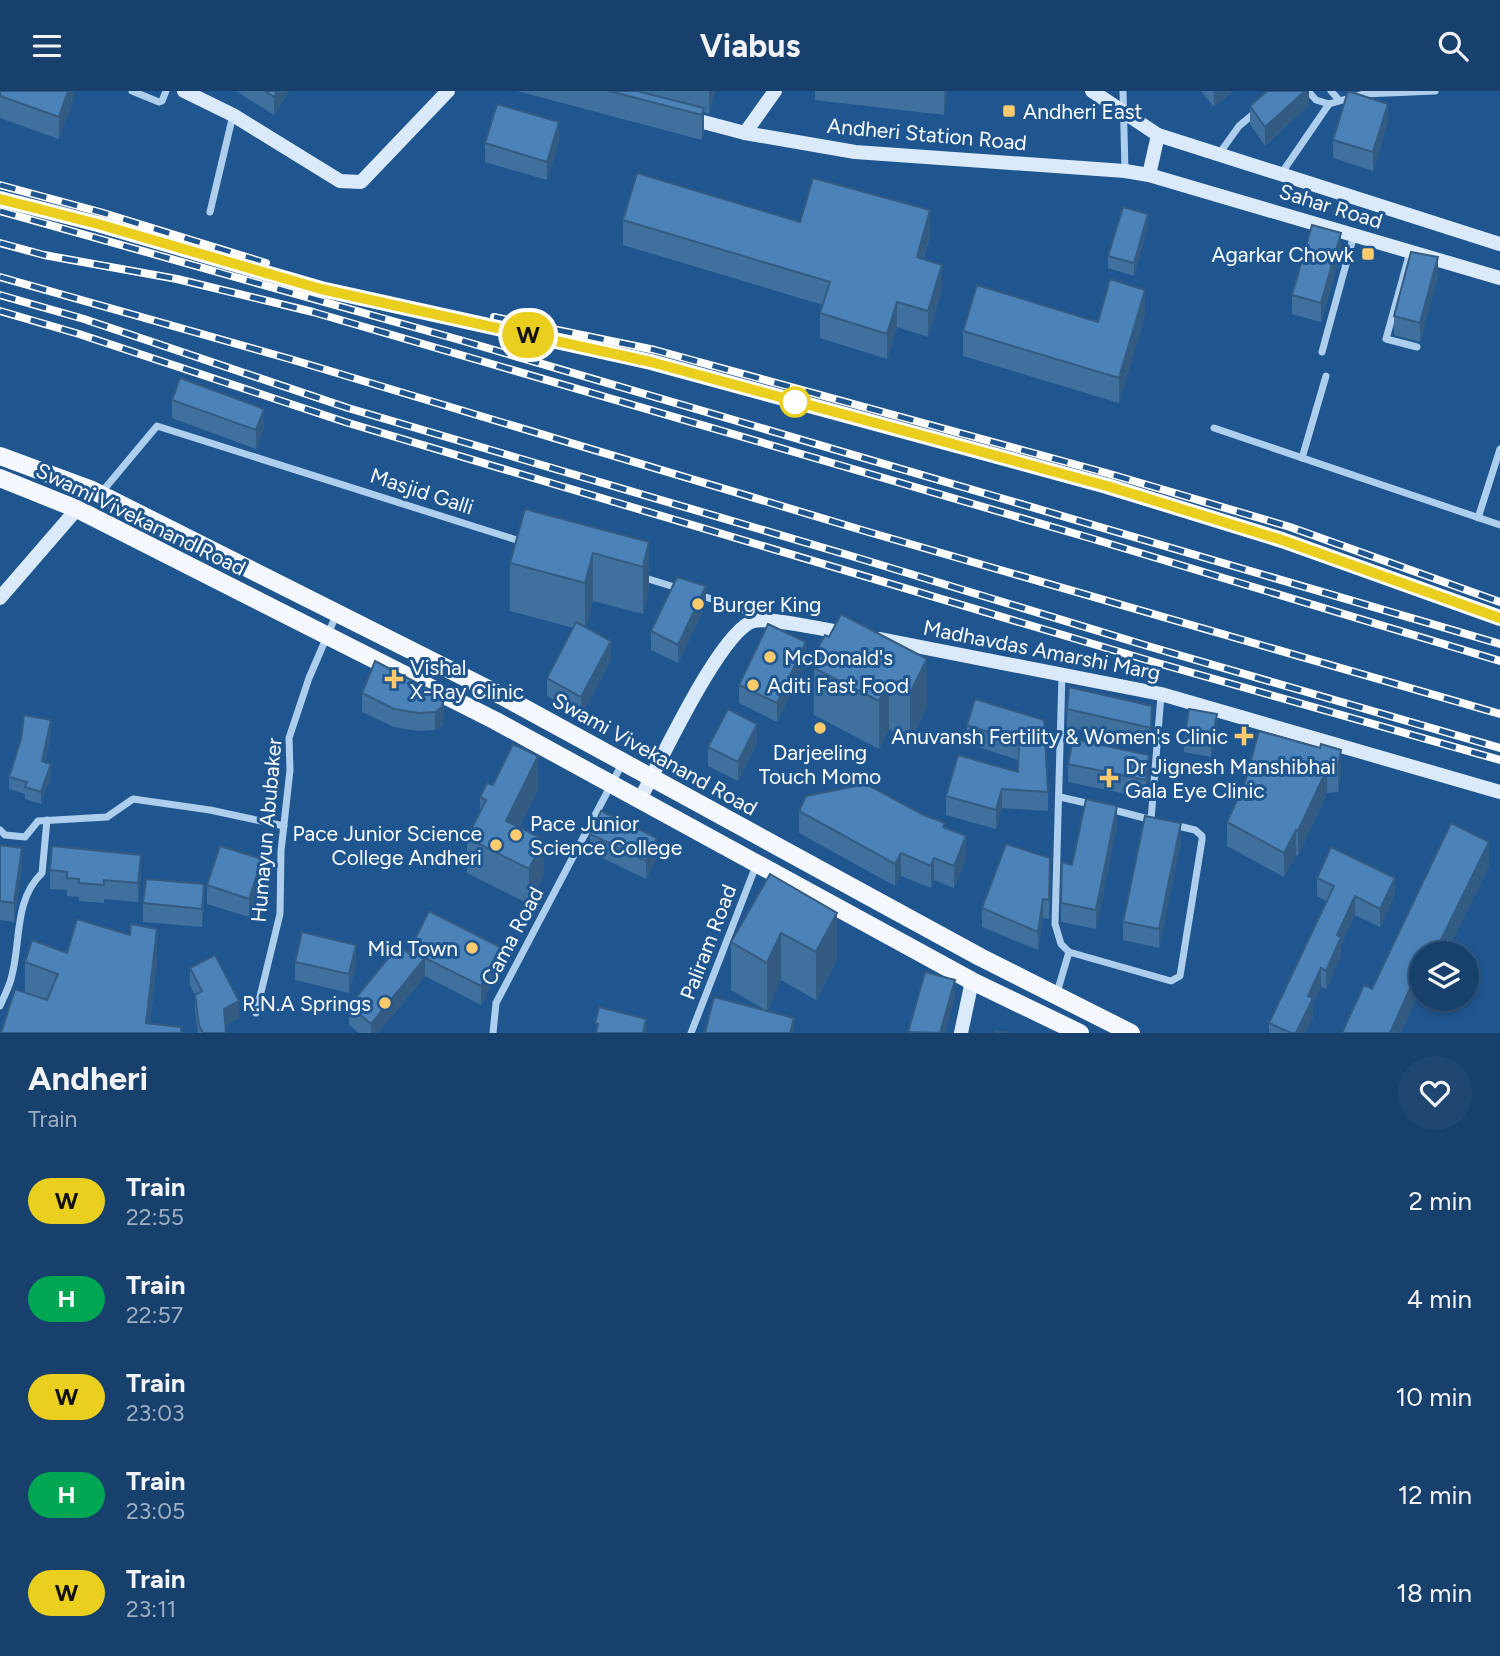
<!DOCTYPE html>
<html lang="en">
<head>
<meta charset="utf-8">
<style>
  :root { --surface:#17406c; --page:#204772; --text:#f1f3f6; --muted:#9eafc2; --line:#36597f }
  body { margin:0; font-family:Figtree,sans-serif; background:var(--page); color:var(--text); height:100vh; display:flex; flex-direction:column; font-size:26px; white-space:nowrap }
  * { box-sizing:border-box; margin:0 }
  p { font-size:23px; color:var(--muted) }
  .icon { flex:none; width:38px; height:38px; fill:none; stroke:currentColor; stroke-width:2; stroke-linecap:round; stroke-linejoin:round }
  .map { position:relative; height:942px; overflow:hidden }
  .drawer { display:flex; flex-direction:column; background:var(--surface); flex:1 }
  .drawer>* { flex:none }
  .badge { padding:0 14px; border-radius:23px; font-size:24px; line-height:46px }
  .fabs { position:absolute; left:1409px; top:850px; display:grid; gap:14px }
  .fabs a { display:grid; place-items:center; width:70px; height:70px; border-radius:50%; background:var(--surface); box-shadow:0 4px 10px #0003,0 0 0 2px var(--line); font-size:35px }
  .map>.badge { position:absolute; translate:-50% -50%; box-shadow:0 0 0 4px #fff }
  .round { display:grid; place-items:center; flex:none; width:74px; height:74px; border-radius:37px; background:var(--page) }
  .head { display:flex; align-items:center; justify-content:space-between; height:119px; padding:0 28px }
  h1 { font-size:33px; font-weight:700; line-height:52px }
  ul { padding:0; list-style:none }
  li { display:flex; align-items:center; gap:21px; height:98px; padding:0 28px }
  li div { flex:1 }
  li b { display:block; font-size:26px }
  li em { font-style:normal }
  li .badge { min-width:77px; font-weight:700; text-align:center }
  header { display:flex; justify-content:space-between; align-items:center; height:91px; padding:0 28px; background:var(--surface); font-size:32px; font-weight:700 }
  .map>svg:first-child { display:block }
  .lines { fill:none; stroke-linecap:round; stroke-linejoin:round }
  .street { stroke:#aeceed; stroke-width:7 }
  .secondary { stroke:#dbeafa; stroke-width:14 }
  .primary { stroke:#f5f9ff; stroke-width:18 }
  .rail-casing { stroke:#fff; stroke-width:8 }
  .rail { stroke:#1f5690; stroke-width:5; stroke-dasharray:16; stroke-linecap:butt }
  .wall { fill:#40709e }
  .shaded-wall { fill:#345b81 }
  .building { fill:#4b82b8; stroke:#345b81; stroke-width:2 }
  .line-casing { stroke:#fff; stroke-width:16 }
  .line { stroke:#ebcf1f; stroke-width:10 }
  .poi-dot { fill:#fbcb6e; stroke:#1f5690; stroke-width:2.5 }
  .stop-dot { fill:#fff; stroke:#ebcf1f; stroke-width:3.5 }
  .labels { text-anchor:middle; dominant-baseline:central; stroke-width:6; stroke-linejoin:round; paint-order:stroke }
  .poi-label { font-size:21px; fill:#fff; stroke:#1f5690; text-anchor:start }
  .street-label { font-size:21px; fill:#fff; stroke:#1f5690 }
</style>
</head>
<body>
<header><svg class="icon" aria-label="menu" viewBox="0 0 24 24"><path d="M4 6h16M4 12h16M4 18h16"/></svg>Viabus<svg class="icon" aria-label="search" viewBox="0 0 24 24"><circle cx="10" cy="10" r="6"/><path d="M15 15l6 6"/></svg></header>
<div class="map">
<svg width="1500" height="942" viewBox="0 0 1500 942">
  <rect width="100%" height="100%" fill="#1f5690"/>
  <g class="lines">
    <g class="street">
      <polyline points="132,0 159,11 162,10 166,0"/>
      <polyline points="1123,0 1125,80"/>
      <polyline points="1308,0 1316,9 1329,13 1364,3 1435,0"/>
      <polyline points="1331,0 1339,9"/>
      <polyline points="1219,63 1239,35 1257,20"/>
      <polyline points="1281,83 1329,13"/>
      <polyline points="210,121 233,24"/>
      <polyline points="1410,161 1386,248 1417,256"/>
      <polyline points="1322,261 1354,144"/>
      <polyline points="1214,337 1500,434"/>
      <polyline points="1302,367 1326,285"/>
      <polyline points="101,402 157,335 523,451"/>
      <polyline points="1478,427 1500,358"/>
      <polyline points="642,486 681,498"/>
      <polyline points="699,504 740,517 758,529"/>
      <polyline points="1060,706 1095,714"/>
      <polyline points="1110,718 1152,729"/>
      <polyline points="1151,729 1161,604"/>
      <polyline points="0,739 5,744 25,746 38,730 107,726 133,708 210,719 284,735"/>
      <polyline points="1069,861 1171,890 1180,885 1202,749 1202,745 1195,739 1174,734"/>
      <polyline points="1056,905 1069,861 1061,853 1055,833 1062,583"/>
      <path d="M0,915C4,905 10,895 12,884C21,849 14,809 42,782L47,729"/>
      <polyline points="256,922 280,823 281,760 290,679 289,647 309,587 337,522"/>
      <polyline points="493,942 496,912 622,673"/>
      <polyline points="691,942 757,772"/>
    </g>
    <g class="secondary">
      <polyline points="184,0 233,24 340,90 361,91 448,0"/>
      <polyline points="1092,0 1158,44 1500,153"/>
      <polyline points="688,27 745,42 855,61 1125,80 1149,84 1500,187"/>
      <polyline points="745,42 775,0"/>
      <polyline points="1149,84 1158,44"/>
      <polyline points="0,507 77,418"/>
      <polyline points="880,548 1161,603 1500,701"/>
      <path d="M640,708C659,674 721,538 754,530C770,526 830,540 850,543"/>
      <polyline points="961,942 972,890"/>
    </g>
    <g class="primary">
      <polyline points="0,365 92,399 504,606 980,866 1131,942"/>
      <polyline points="0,387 77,418 496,630 972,890 1080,942"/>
    </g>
    <defs>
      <g id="rail">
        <polyline points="0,94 100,121 266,172"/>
        <polyline points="0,108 98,133 321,198 651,271 1106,395 1282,449 1500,527"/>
        <polyline points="0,120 460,249 1500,553"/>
        <polyline points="0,152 44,164 177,188 313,221 1090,447 1500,570"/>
        <polyline points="0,186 290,268 865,440 1500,623"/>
        <polyline points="0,204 84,228 348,317 858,467 1151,556 1500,657"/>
        <polyline points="0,220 79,243 345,331 1147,569 1500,669"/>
        <polyline points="494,226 655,259 1110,383 1290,436 1500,511"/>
      </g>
    </defs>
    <use href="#rail" class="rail-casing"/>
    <use href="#rail" class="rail"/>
  </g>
  <g class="wall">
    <polygon points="0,0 74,0 74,7 59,48 0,27"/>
    <polygon points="236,0 289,0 274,24"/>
    <polygon points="517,0 715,0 709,23 704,21 704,41 702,49"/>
    <polygon points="815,0 947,0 944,24 815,9"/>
    <polygon points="1201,0 1233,0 1214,16"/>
    <polygon points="1309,0 1309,14 1265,55 1250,33 1250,15"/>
    <polygon points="1388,31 1373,80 1333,67 1333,49"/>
    <polygon points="559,50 547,89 485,71 485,52"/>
    <polygon points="623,129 800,131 930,145 924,168 942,199 928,246 897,236 887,268 820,247 820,222 823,214 623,154"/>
    <polygon points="1148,136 1134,185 1108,177 1108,165"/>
    <polygon points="1341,161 1321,231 1292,223 1292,204"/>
    <polygon points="1438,185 1420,251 1394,244 1394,225"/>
    <polygon points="1145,224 1119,312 963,265 963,240 1098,231"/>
    <polygon points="172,309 264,336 256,358 172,327"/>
    <polygon points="649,451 649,499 643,523 593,510 586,537 611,569 581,624 547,605 547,587 574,537 510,520 510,472"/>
    <polygon points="706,514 678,572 651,559 651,540"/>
    <polygon points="841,523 927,615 910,649 889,638 879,658 814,624 814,577 818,568 818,557 829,546"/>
    <polygon points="375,570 444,624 442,635 435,639 419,640 394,636 362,621 362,602"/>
    <polygon points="806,570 777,631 739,612 739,594"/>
    <polygon points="1067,618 1152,634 1151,655 1067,636"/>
    <polygon points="1044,629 1048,701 1048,720 1002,717 996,738 946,724 946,705 1018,681 1018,669 967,652 967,634"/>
    <polygon points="1217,635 1211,666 1184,661 1184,649"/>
    <polygon points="51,642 45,671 51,685 41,713 25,708 25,703 9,698 9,686"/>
    <polygon points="757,651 738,690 708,675 708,656"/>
    <polygon points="1320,657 1341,659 1341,683 1338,701 1327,702 1298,765 1296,764 1284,786 1227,755 1227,731 1241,705"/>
    <polygon points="1068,673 1149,682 1146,707 1068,691"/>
    <polygon points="493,694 538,699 519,736 544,783 529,813 467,782 467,747 480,720 480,706"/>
    <polygon points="799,720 945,737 966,767 954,797 934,789 931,797 901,785 895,795 799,742"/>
    <polygon points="1117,734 1096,838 1061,831 1061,812 1072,774"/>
    <polygon points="590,743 657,766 646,788 590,761"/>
    <polygon points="1181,751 1159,857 1123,849 1123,831"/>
    <polygon points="0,754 22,776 14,831 0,829"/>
    <polygon points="1050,767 1049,828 1043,827 1038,859 982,836 982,817"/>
    <polygon points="50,779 141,782 138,811 104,808 104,812 79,810 79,806 67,805 67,799 50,798"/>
    <polygon points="770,783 837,869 816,909 781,889 767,920 731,899 731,851"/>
    <polygon points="262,787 249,826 207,813 207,794"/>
    <polygon points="1317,787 1395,805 1380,836 1355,824 1341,854 1341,865 1326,898 1321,896 1313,913 1313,926 1305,942 1269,942 1269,932 1326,810 1317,805"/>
    <polygon points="143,812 204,812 202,836 143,831"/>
    <polygon points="67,862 157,870 150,932 181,942 1,942 25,901 25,871"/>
    <polygon points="408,862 500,875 481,914 425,885 378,942 359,942 349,934 349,915"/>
    <polygon points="295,871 356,872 349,902 295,889"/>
    <polygon points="190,877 239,927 225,934 226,942 198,942 195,920 195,904 190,894"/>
  </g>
  <g class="shaded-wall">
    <polygon points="68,0 74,0 74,7 59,48 59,26"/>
    <polygon points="277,0 289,0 274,24 274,6"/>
    <polygon points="709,0 715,0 709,23"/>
    <polygon points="944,0 947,0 944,24"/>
    <polygon points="1214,0 1233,0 1214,16"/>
    <polygon points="1305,0 1309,0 1309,14 1265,55 1265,36"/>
    <polygon points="1388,13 1388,31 1373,80 1373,61"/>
    <polygon points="704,17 704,41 702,49 702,24"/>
    <polygon points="559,31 559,50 547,89 547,71"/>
    <polygon points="930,119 930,145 917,191 917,166"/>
    <polygon points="1148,123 1148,136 1134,185 1134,172"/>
    <polygon points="1341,142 1341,161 1321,231 1321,212"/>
    <polygon points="1438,166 1438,185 1420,251 1420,232"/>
    <polygon points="942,174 942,199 928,246 928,220"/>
    <polygon points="1145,199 1145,224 1119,312 1119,287"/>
    <polygon points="897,211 897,236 887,268 887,243"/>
    <polygon points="264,318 264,336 256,358 256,339"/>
    <polygon points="649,451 649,499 643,523 643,476"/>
    <polygon points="593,462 593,510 585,540 585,492"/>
    <polygon points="706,495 706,514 678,572 678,554"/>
    <polygon points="611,550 611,569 581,624 581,606"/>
    <polygon points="806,551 806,570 777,631 777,612"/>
    <polygon points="927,568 927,615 910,649 910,602"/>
    <polygon points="889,590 889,638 879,658 879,610"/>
    <polygon points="444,606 444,624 442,635 435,639 435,621"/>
    <polygon points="1152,615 1152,634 1151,655 1151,637"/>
    <polygon points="1217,623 1217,635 1211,666 1211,654"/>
    <polygon points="51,629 51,642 42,682 42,670"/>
    <polygon points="757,633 757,651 738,690 738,671"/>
    <polygon points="1341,659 1341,683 1338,701 1338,676"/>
    <polygon points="1149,664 1149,682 1146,707 1146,689"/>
    <polygon points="538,665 538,699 506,764 506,730"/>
    <polygon points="51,673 51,685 41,713 41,701"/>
    <polygon points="1327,678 1327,702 1298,765 1298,740"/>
    <polygon points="1002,698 1002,717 996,738 996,719"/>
    <polygon points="1117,715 1117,734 1096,838 1096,819"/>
    <polygon points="1181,732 1181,751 1159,857 1159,838"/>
    <polygon points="1296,739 1296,764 1284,786 1284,762"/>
    <polygon points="966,745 966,767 954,797 954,775"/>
    <polygon points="657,747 657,766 646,788 646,770"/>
    <polygon points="544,748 544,783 529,813 529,778"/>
    <polygon points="1489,751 1489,776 1446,863 1434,863"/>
    <polygon points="22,757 22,776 14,831 14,812"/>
    <polygon points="901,762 901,785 895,795 895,773"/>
    <polygon points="141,764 141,782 138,811 138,792"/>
    <polygon points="934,767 934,789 931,797 931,775"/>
    <polygon points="262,768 262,787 249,826 249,808"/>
    <polygon points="1395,787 1395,805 1380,836 1380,818"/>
    <polygon points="204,793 204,812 202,836 202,818"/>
    <polygon points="1355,805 1355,824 1341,854 1341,865 1326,898 1326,880 1337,844"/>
    <polygon points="1043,808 1043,827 1038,859 1038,841"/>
    <polygon points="837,822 837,869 816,909 816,861"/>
    <polygon points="157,838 157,870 149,942 146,932"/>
    <polygon points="781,842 781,889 767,920 767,872"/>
    <polygon points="356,854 356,872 349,902 349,883"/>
    <polygon points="500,856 500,875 481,914 481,895"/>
    <polygon points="425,867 425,885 378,942 371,942 371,933"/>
    <polygon points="1421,873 1421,897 1401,942 1390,942"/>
    <polygon points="1321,877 1321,896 1313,913 1313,926 1305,942 1296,942 1308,905"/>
    <polygon points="955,889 955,908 945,942 940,942"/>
    <polygon points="239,910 239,927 224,935 224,918"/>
    <polygon points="794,927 794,942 790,942"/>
    <polygon points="646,928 646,942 643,942"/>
  </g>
  <g class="building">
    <polygon points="0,0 68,0 59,26 0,5"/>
    <polygon points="265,0 277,0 274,6"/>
    <polygon points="609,0 637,0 704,17 702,24"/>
    <polygon points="1267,0 1305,0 1265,36 1250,15"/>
    <polygon points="1348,0 1388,13 1373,61 1333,49"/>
    <polygon points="497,13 559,31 547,71 485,52"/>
    <polygon points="637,82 800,131 813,87 930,119 917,166 942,174 928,220 897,211 887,243 820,222 830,191 623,129"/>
    <polygon points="1123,116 1148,123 1134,172 1108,165"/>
    <polygon points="1312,134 1341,142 1321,212 1292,204"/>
    <polygon points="1411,161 1438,166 1420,232 1394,225"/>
    <polygon points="1110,188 1145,199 1119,287 963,240 977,194 1098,231"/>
    <polygon points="180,287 264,318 256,339 172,309"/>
    <polygon points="525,418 649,451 643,476 593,462 585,492 510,472"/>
    <polygon points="677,486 706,495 678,554 651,540"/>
    <polygon points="841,523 927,568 910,602 889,590 879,610 814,577 823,559 818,557 825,544 829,546"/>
    <polygon points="576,531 611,550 581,606 547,587"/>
    <polygon points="768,533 806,551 777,612 739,594"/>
    <polygon points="375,570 444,606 442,616 435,621 419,622 394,618 362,602"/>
    <polygon points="1069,596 1152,615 1151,637 1067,618"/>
    <polygon points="975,608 1044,629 1048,701 1002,698 996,719 946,705 958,664 1018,681 1019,651 967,634"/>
    <polygon points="728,618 757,633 738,671 708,656"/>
    <polygon points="1189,618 1217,623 1211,654 1184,649"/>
    <polygon points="24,624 51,629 42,670 51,673 41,701 25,696 27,691 9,686 21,648"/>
    <polygon points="1259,640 1320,657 1321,653 1341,659 1338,676 1327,678 1298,740 1296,739 1284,762 1227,731 1239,705 1241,705"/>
    <polygon points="1073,648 1149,664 1146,689 1068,673"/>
    <polygon points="513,653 538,665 506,730 544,748 529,778 467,747 486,709 480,706 487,692 493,694"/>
    <polygon points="866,693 924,724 945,732 943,736 966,745 954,775 934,767 931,775 901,762 895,773 799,720 806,705"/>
    <polygon points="1086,708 1117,715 1096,819 1061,812 1062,771 1072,774"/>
    <polygon points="601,720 657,747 646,770 590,743"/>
    <polygon points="1145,725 1181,732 1159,838 1123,831"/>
    <polygon points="1451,732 1489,751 1434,863 1421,863 1421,873 1390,942 1342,942 1364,894 1372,898"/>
    <polygon points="1006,753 1050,767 1049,809 1043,808 1038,841 982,817"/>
    <polygon points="0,754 22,757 14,812 0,810"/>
    <polygon points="52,755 141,764 138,792 104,789 104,794 79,792 79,788 67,787 67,781 50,779"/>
    <polygon points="220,755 262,768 249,808 207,794"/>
    <polygon points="1331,756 1395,787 1380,818 1355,805 1337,844 1341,846 1326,880 1321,877 1308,905 1313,907 1296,942 1291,942 1269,932 1334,795 1317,787"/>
    <polygon points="770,783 837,822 816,861 781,842 767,872 731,851"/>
    <polygon points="146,788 204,793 202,818 143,812"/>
    <polygon points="429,820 500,856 481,895 425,867 371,933 349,915 399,854 408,862"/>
    <polygon points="77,828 130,844 131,833 157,838 146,932 181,936 181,942 1,942 15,898 47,909 58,883 25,871 32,849 67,862"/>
    <polygon points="302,841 356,854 349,883 295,871"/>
    <polygon points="215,864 239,910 224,918 226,942 203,942 199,934 195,904 202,900 190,877"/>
    <polygon points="925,881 955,889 940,942 908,941"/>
    <polygon points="714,906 794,927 790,942 705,942"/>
    <polygon points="599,916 646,928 643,942 596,942 598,933 595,932"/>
    <polygon points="996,940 1009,942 996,942"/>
  </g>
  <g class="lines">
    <defs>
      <polyline id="line" points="0,108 98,133 321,198 651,271 1107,395 1282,449 1500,527"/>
    </defs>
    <use href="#line" class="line-casing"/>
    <use href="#line" class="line"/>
  </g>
  <g class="poi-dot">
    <rect x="1002" y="13" width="14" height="14" rx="3.5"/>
    <rect x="1361" y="156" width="14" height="14" rx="3.5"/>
    <circle cx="698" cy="513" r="7"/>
    <circle cx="770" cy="566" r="7"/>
    <path d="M390.5 577.5h7v7h7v7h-7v7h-7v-7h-7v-7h7z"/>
    <circle cx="753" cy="594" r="7"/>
    <circle cx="820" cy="637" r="7"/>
    <path d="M1240.5 634.5h7v7h7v7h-7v7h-7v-7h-7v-7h7z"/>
    <path d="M1105.5 676.5h7v7h7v7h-7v7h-7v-7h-7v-7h7z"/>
    <circle cx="516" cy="744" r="7"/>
    <circle cx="496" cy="754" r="7"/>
    <circle cx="472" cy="857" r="7"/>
    <circle cx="385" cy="912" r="7"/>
  </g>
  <circle class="stop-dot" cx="795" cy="311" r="14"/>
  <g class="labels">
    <g class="poi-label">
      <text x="1023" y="20">Andheri East</text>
      <text x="1354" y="163" text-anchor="end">Agarkar Chowk</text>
      <text x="712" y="513">Burger King</text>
      <text x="784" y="566">McDonald's</text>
      <text x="410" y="576">Vishal<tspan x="410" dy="24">X-Ray Clinic</tspan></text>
      <text x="767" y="594">Aditi Fast Food</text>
      <text x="1228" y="645" text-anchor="end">Anuvansh Fertility &amp; Women's Clinic</text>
      <text x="820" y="661" text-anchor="middle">Darjeeling<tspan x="820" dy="24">Touch Momo</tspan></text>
      <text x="1125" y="675">Dr Jignesh Manshibhai<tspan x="1125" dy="24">Gala Eye Clinic</tspan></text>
      <text x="530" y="732">Pace Junior<tspan x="530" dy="24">Science College</tspan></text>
      <text x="482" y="742" text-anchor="end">Pace Junior Science<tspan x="482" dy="24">College Andheri</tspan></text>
      <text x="458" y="857" text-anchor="end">Mid Town</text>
      <text x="371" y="912" text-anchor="end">R.N.A Springs</text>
    </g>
    <g class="street-label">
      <text transform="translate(927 43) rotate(5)">Andheri Station Road</text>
      <text transform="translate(1331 115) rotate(17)">Sahar Road</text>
      <text transform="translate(422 400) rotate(18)">Masjid Galli</text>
      <text transform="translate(141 428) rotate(26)">Swami Vivekanand Road</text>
      <text transform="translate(1042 559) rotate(11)">Madhavdas Amarshi Marg</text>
      <text transform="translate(655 663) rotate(29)">Swami Vivekanand Road</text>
      <text transform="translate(266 739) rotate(-85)">Humayun Abubaker</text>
      <text transform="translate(512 845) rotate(-62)">Cama Road</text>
      <text transform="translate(708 851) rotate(-69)">Paliram Road</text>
    </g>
  </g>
</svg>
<div class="fabs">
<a><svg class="icon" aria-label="layers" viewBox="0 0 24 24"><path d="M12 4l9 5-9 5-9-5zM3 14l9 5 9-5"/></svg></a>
</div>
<b class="badge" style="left:528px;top:244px;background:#ebcf1f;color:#111">W</b>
</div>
<section class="drawer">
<div class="head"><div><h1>Andheri</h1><p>Train</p></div><a class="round"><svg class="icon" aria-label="heart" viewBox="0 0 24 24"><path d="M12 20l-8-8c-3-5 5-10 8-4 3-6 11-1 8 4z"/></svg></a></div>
<ul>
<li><span class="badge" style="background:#ebcf1f;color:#111">W</span><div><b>Train</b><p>22:55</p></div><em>2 min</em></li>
<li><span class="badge" style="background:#00a651;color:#fff">H</span><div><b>Train</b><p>22:57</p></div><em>4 min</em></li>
<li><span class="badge" style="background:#ebcf1f;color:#111">W</span><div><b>Train</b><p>23:03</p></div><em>10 min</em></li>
<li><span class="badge" style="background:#00a651;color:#fff">H</span><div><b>Train</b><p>23:05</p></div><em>12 min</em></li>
<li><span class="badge" style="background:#ebcf1f;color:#111">W</span><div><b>Train</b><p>23:11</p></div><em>18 min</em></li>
</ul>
</section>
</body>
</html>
